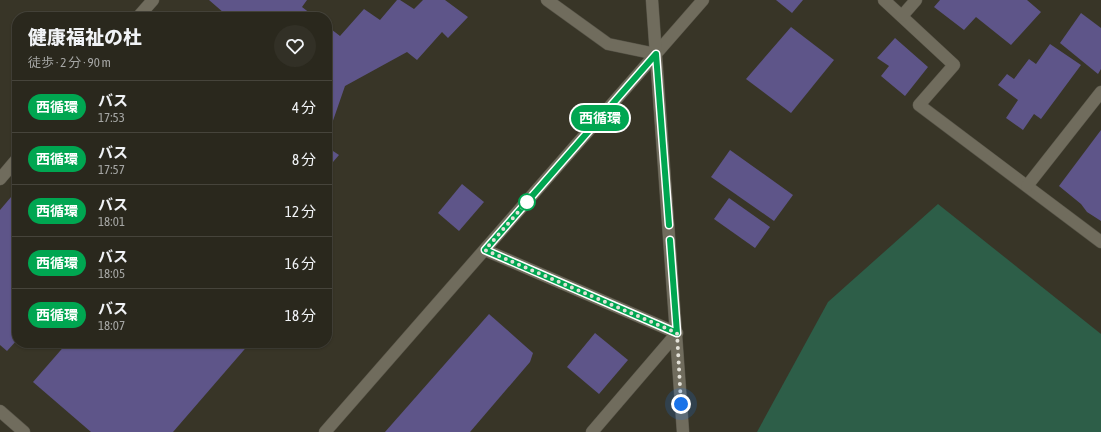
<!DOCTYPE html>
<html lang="ja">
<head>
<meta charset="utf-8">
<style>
  :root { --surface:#2a281d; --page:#323026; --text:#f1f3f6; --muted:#a5a6a4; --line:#46443b }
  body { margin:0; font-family:"Asap Condensed","Noto Sans JP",sans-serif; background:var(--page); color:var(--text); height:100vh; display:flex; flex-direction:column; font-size:15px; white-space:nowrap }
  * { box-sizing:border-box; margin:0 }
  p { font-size:13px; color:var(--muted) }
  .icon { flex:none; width:22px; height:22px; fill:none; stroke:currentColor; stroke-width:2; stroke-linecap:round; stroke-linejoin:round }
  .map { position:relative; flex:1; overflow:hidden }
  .panel { position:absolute; left:12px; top:12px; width:320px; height:336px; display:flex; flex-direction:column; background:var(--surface); border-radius:16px; box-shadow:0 1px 3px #0004,0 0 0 1px var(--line) }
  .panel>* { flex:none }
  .badge { padding:0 8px; border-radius:13px; font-size:14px; line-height:26px }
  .you { position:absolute; width:20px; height:20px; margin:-10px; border:3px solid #fff; border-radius:50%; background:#1a73e8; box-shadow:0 0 0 6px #1a73e833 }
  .map>.badge { position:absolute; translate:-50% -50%; box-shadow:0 0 0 2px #fff }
  .round { display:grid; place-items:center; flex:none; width:42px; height:42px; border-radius:21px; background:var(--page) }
  .headline { display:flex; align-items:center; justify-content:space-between; height:68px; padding:0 16px }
  h1 { font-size:19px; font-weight:800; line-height:30px }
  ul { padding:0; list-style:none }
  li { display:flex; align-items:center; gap:12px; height:52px; padding:0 16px; border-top:1px solid var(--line) }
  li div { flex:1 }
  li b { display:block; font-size:15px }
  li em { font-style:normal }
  li .badge { min-width:44px; font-weight:700; text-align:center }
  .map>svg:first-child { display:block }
  .green { fill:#2d5e48 }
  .building { fill:#5e5589 }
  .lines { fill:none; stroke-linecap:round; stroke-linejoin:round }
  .street-casing { stroke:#565347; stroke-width:13 }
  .secondary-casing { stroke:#565347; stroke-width:13 }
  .street { stroke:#706c5d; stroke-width:12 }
  .secondary { stroke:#706c5d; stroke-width:12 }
  .line-casing { stroke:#fff; stroke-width:9 }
  .line { stroke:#00a651; stroke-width:6 }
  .walk { stroke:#e3e1d8; stroke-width:4; stroke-dasharray:0 7.2 }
  .stop-dot { fill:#fff; stroke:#00a651; stroke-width:2 }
</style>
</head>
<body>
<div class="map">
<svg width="1101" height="432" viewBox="0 0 1101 432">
  <rect width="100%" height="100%" fill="#383527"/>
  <polygon class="green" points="938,204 1101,334 1101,432 757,432 828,302"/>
  <g class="building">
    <polygon points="209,0 307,0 302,7 315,17 221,17 224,13"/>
    <polygon points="397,0 400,0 414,9 423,0 445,0 468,17 448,38 442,32 417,60 407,52 345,86 327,138 327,26 340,36 364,9 380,20"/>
    <polygon points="776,0 803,0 792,13"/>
    <polygon points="940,0 1027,0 1041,12 1011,45 976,17 964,30 934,7"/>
    <polygon points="1081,13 1101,28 1101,69 1098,74 1060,43"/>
    <polygon points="791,27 834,60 791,113 746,79"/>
    <polygon points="895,38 928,67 905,96 881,76 889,66 877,58"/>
    <polygon points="1050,44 1081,65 1041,119 1034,114 1023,130 1006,118 1018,100 998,85 1007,74 1014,79 1029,59 1036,64"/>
    <polygon points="1101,130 1101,221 1087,212 1081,204 1059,186"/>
    <polygon points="327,147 339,155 327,169"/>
    <polygon points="730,150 793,195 774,221 711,177"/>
    <polygon points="462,184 484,202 459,231 438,213"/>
    <polygon points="17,190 17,340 7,351 0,345 0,210"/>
    <polygon points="729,198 770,227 755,248 714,219"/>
    <polygon points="489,314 533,353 530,362 470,432 385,432"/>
    <polygon points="595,333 628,360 599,394 567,367"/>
    <polygon points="67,343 250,343 173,432 91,432 33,382"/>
  </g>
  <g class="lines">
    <defs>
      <g id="street">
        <polyline points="547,0 608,44 656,54"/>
        <polyline points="884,0 954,65 919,105 1101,242"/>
        <polyline points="902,16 916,0"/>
        <polyline points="138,17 153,0"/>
        <polyline points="0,179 17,159"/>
        <polyline points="1027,186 1101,92"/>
        <polyline points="485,250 677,333 592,432"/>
        <polyline points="0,411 24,432"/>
        <polyline points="325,432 703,0"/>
      </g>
      <polyline id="secondary" points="652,0 683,432"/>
    </defs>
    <use href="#street" class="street-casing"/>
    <use href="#secondary" class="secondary-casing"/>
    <use href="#street" class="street"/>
    <use href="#secondary" class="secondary"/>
  </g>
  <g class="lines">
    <defs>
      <polyline id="line" points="669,225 656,54 485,250 677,333 670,240"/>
    </defs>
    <use href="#line" class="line-casing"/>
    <use href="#line" class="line"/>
    <polyline class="walk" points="527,202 485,250 677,333 681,404"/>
  </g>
  <circle class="stop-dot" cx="527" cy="202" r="8"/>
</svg>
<div class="you" style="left:681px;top:404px"></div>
<b class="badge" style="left:600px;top:118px;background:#00a651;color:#fff">西循環</b>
<section class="panel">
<div class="headline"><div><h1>健康福祉の杜</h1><p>徒歩 · 2 分 · 90 m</p></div><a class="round"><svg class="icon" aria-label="heart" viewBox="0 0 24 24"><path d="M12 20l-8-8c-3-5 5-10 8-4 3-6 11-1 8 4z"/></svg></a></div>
<ul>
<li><span class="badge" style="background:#00a651;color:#fff">西循環</span><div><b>バス</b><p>17:53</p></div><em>4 分</em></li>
<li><span class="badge" style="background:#00a651;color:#fff">西循環</span><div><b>バス</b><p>17:57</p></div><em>8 分</em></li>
<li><span class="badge" style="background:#00a651;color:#fff">西循環</span><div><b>バス</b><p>18:01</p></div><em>12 分</em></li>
<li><span class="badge" style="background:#00a651;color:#fff">西循環</span><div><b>バス</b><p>18:05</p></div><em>16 分</em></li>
<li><span class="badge" style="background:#00a651;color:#fff">西循環</span><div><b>バス</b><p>18:07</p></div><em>18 分</em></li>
</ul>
</section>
</div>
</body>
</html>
